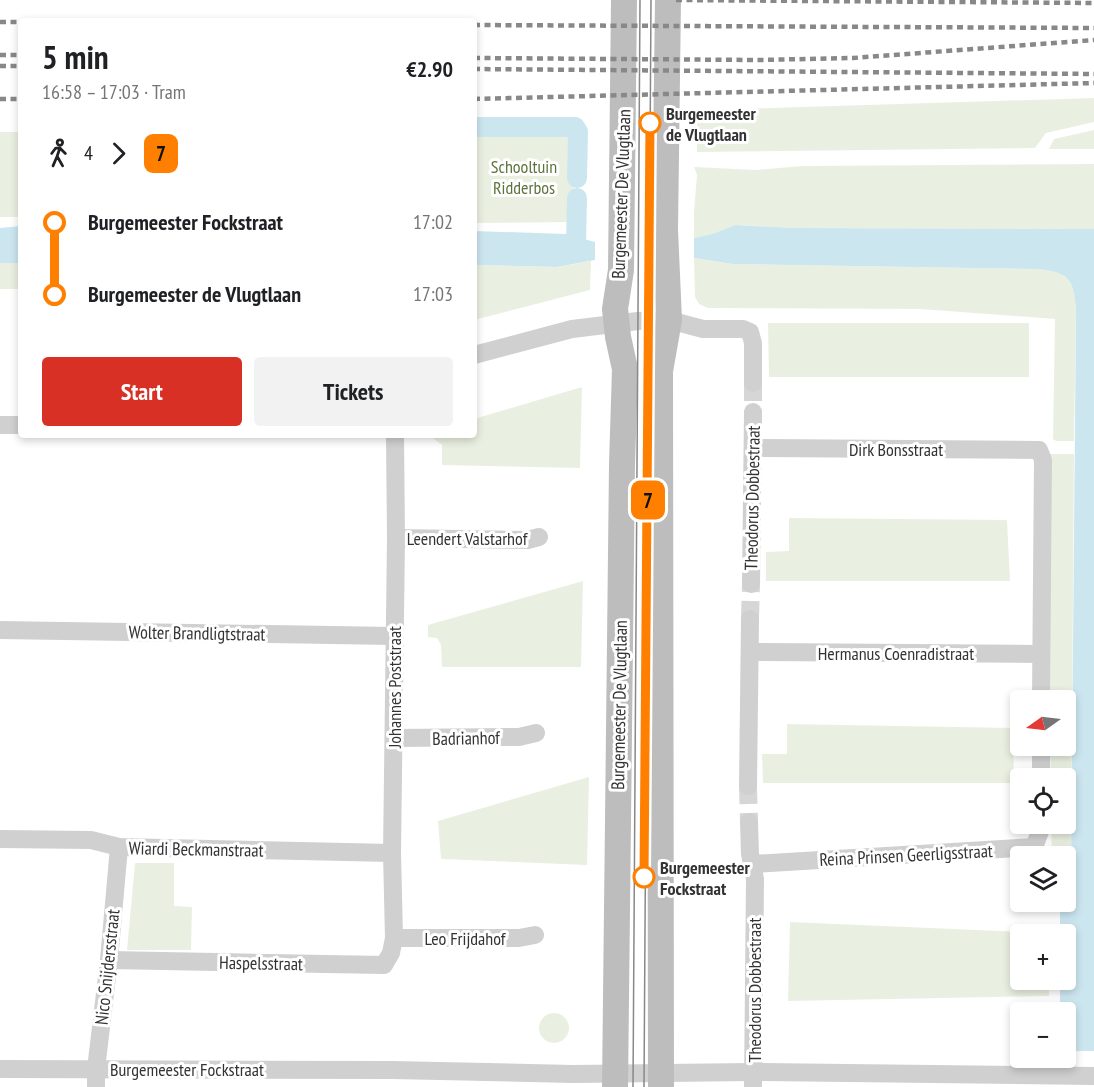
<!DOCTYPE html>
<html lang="en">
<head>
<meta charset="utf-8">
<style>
  :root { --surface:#fff; --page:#f2f2f2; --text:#202124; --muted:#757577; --accent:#d93025 }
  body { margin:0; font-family:"PT Sans Narrow",sans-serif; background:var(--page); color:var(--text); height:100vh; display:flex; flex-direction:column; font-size:22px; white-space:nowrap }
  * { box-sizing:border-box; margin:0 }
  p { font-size:20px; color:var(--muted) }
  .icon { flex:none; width:33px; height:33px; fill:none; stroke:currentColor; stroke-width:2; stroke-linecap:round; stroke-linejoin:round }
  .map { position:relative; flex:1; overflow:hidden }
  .side { position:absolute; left:18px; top:18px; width:459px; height:420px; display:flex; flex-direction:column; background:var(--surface); border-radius:6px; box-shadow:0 3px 9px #0003 }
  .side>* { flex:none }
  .badge { padding:0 12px; border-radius:9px; font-size:21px; line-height:39px }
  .needle { width:39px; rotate:256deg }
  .fabs { position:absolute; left:1010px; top:690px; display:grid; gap:12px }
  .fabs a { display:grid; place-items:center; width:66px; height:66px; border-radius:6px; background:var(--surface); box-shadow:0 3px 9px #0003; font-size:30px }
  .map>.badge { position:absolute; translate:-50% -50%; box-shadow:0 0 0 3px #fff }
  .legs { display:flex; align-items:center; gap:9px; height:66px; padding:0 24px; font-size:20px }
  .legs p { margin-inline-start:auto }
  .overview { display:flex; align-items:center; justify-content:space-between; height:102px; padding:0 24px }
  h1 { font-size:33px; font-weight:800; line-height:45px }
  .primary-button { display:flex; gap:12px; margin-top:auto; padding:12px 24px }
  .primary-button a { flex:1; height:69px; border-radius:6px; background:var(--accent); color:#fff; font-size:24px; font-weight:800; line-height:69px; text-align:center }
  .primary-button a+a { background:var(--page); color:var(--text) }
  ul { padding:0 24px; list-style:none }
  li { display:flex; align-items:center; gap:21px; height:72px; font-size:22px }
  li i { display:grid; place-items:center; width:9px; height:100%; margin:0 8px; background:currentColor }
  li i::after { content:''; width:15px; height:15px; margin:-8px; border:4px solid; border-radius:50%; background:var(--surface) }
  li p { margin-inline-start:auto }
  li:first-child i { background:linear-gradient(#0000 50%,currentColor 0) }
  li:last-child i { background:linear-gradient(currentColor 50%,#0000 0) }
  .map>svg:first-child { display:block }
  .green { fill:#eaf0e1 }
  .water { fill:#cce6f0 }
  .pier { fill:#fff }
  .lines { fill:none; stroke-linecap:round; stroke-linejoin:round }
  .canal { stroke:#cce6f0; stroke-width:20 }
  .minor-tunnel { stroke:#d6d6d6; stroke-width:18; stroke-dasharray:18 9; stroke-linecap:butt }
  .minor { stroke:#d0d0d0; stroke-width:18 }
  .secondary { stroke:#bdbdbd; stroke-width:26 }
  .tram { stroke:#888; stroke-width:1.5 }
  .rail { stroke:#888; stroke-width:4.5; stroke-dasharray:6 4.5; stroke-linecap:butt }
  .line-1-casing { stroke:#fff; stroke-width:14 }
  .line-1 { stroke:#ff7f00; stroke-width:9 }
  .stop-1-dot { fill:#fff; stroke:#ff7f00; stroke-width:3 }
  .labels { text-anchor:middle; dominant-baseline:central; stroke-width:6; stroke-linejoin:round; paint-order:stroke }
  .stop-label { font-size:18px; font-weight:bold; fill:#333; stroke:#fff; text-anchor:start }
  .park-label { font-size:18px; fill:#5c733b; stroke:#fff }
  .street-label { font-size:18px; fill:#333; stroke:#fff }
</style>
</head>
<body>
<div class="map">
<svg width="1094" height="1087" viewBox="0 0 1094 1087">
  <rect width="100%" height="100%" fill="#fff"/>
  <g class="green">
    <polygon points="1094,98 1094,122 1046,133 1035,148 697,152 697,115 736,114 737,109"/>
    <polygon points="575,130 573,222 474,223 474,131"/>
    <polygon points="1094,130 1094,149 1049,149 1054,139"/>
    <rect x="0" y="132" width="21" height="85"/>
    <polygon points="1094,164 1094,229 797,228 737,225 712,234 694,238 694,212 697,175 694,167 756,170 802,166"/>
    <path d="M694,258L733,264L1035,269C1068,272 1074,277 1076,311L1074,441H1056L1053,439L1055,319L920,309L708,308L699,304L695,297Z"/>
    <polygon points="591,261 590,290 474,320 474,265 557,267"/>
    <rect x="0" y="263" width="21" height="26"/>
    <polygon points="768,323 1029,323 1029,377 769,377"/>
    <polygon points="582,387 580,468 442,465 442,445 433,438 432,435 474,435 474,419"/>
    <polygon points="1048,454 1074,454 1071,868 1065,880 1065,856 1052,856 1051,824 1065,824 1065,778 1051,778 1050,746 1065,746 1065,700 1050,700"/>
    <polygon points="789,518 1007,520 1010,581 766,581 766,552 789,551"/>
    <polygon points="583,581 581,667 442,667 441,645 437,638 428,637 428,625"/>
    <polygon points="787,724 1013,728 1014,783 763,783 762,754 787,754"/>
    <polygon points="589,777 587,865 441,859 438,821"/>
    <polygon points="135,863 174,863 174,906 192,907 191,950 127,950"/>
    <polygon points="790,922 1048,933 1020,934 1020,980 1049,980 1049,996 788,1001"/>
    <circle cx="554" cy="1028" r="15"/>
  </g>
  <g class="water">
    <path d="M736,225L797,228L1094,229V1052L1082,1054L1078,1051H1065V1012H1060V980H1065V934H1060V902H1065V880L1071,868L1076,311C1074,277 1068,272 1035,269L733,264L694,258L595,260L557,267L474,265V231L566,234L595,242L694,238L712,234Z"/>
    <polygon points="21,226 21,263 0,263 0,228"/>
  </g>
  <g class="pier">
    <polygon points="694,235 694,261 595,263 595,239"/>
    <polygon points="1078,1051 1094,1051 1092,1087 1081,1087 1082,1054"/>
  </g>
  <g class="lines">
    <g class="canal">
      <polyline points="474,127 575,127 578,132 577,178"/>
      <polyline points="576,244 577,198"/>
    </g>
    <g class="minor-tunnel">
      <polyline points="753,383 753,412"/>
      <polyline points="750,619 751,584"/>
      <polyline points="748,786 749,822"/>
    </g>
    <g class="minor">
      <polyline points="474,355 572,329 638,321 669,320 703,329 743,329 750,332 753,343 753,383"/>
      <polyline points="0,425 21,425"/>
      <polyline points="754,448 1039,450 1043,460 1041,700"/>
      <polyline points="396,538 528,540 539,537"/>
      <polyline points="751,584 753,412"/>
      <polyline points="0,630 394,636"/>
      <polyline points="750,652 1041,654"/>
      <polyline points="394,738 519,737 536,733"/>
      <polyline points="1041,778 1041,746"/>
      <polyline points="748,786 750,619"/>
      <polyline points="749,822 750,854 755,879 753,1087"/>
      <polyline points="0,839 91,840 119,847 392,853"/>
      <polyline points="753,864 1034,847 1041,829 1041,824"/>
      <polyline points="394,938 519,938 535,935"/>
      <polyline points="109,960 384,965 391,953 394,938 392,853 396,538 395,435"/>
      <polyline points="0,1069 392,1070 573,1074 754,1072 1094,1076"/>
      <polyline points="96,1087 96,1069 109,960 119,847"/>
    </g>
    <g class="secondary">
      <polyline points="615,1087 622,465 625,369 618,337 615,309 621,270 624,0"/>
      <polyline points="661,1087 660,371 669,320 665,230 668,0"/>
    </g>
    <g class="tram">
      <polyline points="633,1087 640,0"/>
      <polyline points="644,1087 651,0"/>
    </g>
    <g class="rail">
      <polyline points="676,0 1094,3"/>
      <polyline points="0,22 21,22"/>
      <polyline points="474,25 1094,28"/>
      <polyline points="0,55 21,55"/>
      <polyline points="474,58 758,60 853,58 1094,40"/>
      <polyline points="0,66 21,66"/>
      <polyline points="474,69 1094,74"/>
      <polyline points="0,99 21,99"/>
      <polyline points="474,99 1094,83"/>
    </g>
  </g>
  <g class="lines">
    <defs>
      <polyline id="line-1" points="644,877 650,123"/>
    </defs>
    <use href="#line-1" class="line-1-casing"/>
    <use href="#line-1" class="line-1"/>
  </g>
  <g class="stop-1-dot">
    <circle cx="650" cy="123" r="10"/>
    <circle cx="644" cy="877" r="10"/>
  </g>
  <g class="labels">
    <g class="stop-label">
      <text x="666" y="113">Burgemeester<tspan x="666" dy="21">de Vlugtlaan</tspan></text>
      <text x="660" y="867">Burgemeester<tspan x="660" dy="21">Fockstraat</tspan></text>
    </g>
    <g class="park-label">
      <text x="524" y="166">Schooltuin<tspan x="524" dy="21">Ridderbos</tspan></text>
    </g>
    <g class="street-label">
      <text transform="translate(621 194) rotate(-88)">Burgemeester De Vlugtlaan</text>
      <text x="896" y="449">Dirk Bonsstraat</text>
      <text transform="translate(752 498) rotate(-89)">Theodorus Dobbestraat</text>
      <text x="467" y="538">Leendert Valstarhof</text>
      <text transform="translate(197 633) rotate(1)">Wolter Brandligtstraat</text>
      <text x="896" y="653">Hermanus Coenradistraat</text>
      <text transform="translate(394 687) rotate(-90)">Johannes Poststraat</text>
      <text transform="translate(619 705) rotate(-89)">Burgemeester De Vlugtlaan</text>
      <text transform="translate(466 738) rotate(-1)">Badrianhof</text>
      <text transform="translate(196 849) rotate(1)">Wiardi Beckmanstraat</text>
      <text transform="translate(906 855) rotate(-3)">Reina Prinsen Geerligsstraat</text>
      <text x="465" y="938">Leo Frijdahof</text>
      <text transform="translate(261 963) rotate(1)">Haspelsstraat</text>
      <text transform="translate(107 967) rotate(-84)">Nico Snijdersstraat</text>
      <text transform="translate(754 990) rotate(-90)">Theodorus Dobbestraat</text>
      <text x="187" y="1069">Burgemeester Fockstraat</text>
    </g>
  </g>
</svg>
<div class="fabs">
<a><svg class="needle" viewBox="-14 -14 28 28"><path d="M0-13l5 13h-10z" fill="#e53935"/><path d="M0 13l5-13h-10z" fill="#757577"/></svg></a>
<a><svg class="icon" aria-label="locate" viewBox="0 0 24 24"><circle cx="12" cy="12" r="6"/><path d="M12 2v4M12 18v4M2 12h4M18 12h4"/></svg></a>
<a><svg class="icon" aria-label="layers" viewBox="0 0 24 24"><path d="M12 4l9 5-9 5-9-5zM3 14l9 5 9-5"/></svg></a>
<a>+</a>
<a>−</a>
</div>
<b class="badge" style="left:648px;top:500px;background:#ff7f00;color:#111">7</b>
<section class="side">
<div class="overview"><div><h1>5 min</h1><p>16:58 – 17:03 · Tram</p></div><b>€2.90</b></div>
<div class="legs"><svg class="icon" aria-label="walk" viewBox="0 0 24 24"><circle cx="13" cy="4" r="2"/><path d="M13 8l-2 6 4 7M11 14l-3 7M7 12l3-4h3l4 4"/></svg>4<svg class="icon" aria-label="forward" viewBox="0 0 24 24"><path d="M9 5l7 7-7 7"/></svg><b class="badge" style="background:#ff7f00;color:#111">7</b></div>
<ul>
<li><i style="color:#ff7f00"></i><b>Burgemeester Fockstraat</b><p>17:02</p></li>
<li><i style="color:#ff7f00"></i><b>Burgemeester de Vlugtlaan</b><p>17:03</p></li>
</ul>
<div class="primary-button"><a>Start</a><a>Tickets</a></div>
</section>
</div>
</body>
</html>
